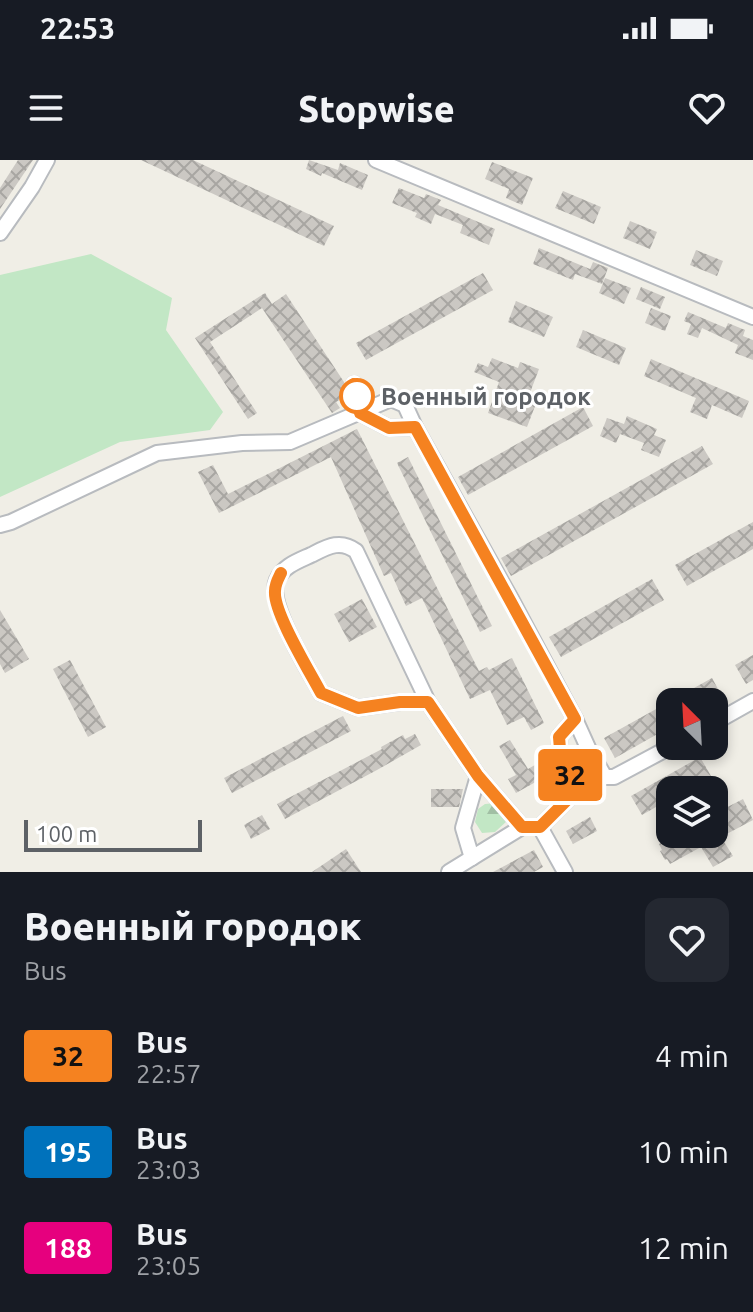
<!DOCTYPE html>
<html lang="en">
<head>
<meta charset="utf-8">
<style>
  :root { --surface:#171b24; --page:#242831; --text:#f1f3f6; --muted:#9ea1a6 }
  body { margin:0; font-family:Ubuntu,sans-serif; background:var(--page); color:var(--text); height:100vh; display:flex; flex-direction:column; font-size:30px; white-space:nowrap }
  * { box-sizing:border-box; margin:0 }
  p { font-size:26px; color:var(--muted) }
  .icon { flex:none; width:44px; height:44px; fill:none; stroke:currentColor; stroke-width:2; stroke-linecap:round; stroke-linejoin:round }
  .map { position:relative; height:712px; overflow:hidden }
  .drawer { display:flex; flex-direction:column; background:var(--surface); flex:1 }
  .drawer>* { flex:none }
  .badge { padding:0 16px; border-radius:6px; font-size:28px; line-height:52px }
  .needle { width:52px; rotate:336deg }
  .tools { position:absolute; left:656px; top:528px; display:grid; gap:16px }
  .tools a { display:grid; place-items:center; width:72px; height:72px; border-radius:16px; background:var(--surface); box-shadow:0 4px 12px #0003; font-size:40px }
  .scale { position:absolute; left:24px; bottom:20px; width:178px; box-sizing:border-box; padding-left:8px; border:4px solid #5d6166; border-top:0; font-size:22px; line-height:28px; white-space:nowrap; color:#5d6166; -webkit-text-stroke:6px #fff; paint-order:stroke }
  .map>.badge { position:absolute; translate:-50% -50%; box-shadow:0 0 0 4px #fff }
  .round { display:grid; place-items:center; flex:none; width:84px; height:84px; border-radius:16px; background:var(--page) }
  .summary { display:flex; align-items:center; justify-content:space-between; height:136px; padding:0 24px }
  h1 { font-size:38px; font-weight:800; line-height:60px }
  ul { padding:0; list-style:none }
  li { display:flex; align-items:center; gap:24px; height:96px; padding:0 24px }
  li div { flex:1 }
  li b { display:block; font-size:30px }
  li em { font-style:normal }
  li .badge { min-width:88px; font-weight:700; text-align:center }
  .status { display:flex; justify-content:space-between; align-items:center; height:56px; padding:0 40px; background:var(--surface); direction:ltr }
  .status svg { height:22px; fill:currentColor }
  header { display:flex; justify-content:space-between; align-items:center; height:104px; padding:0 24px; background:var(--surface); font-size:36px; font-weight:800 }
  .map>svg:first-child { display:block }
  .forest { fill:url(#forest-firs) }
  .green { fill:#c2e7c5 }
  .building { fill:url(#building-cross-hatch) }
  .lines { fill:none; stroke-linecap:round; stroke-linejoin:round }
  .minor-casing { stroke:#b8bbbf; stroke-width:18 }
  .minor { stroke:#fff; stroke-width:14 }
  .line-casing { stroke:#fff; stroke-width:18 }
  .line { stroke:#f58220; stroke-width:12 }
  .stop-dot { fill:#fff; stroke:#f58220; stroke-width:4 }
  .labels { text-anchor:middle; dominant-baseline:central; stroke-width:6; stroke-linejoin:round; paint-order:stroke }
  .stop-label { font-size:24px; font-weight:bold; fill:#5d6166; stroke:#fff; text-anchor:start }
</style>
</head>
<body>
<div class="status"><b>22:53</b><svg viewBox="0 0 49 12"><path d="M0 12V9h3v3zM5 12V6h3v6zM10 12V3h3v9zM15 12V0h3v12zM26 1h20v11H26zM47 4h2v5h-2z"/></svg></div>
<header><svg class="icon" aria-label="menu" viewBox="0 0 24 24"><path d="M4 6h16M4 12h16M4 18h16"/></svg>Stopwise<svg class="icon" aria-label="heart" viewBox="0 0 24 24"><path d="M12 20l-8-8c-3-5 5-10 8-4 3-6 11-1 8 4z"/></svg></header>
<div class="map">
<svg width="753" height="712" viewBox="0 0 753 712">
  <defs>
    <pattern id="forest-firs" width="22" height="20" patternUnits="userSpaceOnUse" patternTransform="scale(2)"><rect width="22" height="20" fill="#c2e7c5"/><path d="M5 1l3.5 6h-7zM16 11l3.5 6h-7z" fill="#a1bfa4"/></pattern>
    <pattern id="building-cross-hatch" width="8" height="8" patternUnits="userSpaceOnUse" patternTransform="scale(2)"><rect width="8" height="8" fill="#cbc8c3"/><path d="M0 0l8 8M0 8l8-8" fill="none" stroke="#a8a6a2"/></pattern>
  </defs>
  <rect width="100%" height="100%" fill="#f0eee6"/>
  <polygon class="forest" points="496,643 507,653 507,661 495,672 482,673 475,662 478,649 485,644"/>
  <polygon class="green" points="91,94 172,138 166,170 223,252 210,270 120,282 0,337 0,115"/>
  <g class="building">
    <polygon points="18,0 33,0 0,49 0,28"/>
    <polygon points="141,0 193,0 334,66 324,86"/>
    <polygon points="309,0 338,10 340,3 368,15 362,30 322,13 321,16 306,9"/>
    <polygon points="492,2 533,18 522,45 506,38 509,29 485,19"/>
    <polygon points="399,28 424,38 426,34 441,40 438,45 495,69 489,85 460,73 463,65 435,54 431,64 415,57 417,53 392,43"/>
    <polygon points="563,31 601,47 594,64 555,48"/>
    <polygon points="630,61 657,72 650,89 623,78"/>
    <polygon points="539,88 590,109 593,102 608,108 602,124 575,114 573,120 533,104"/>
    <polygon points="696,90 723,101 717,116 690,105"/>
    <polygon points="483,113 493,130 366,200 356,183"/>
    <polygon points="605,118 631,128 624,144 599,133"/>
    <polygon points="641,127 665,137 660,149 636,139"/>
    <polygon points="265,133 272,144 286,134 344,222 346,236 336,242 340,248 332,253 262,148 210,182 257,253 248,259 195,178"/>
    <polygon points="516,141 553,157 544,177 508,162"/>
    <polygon points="651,148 671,156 665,171 645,163"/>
    <polygon points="688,152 726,168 728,163 745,170 743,176 753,180 753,200 735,193 738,185 702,168 698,178 687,174 691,164 684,161"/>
    <polygon points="583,170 626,188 619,205 576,187"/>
    <polygon points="492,198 518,208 520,202 539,209 528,238 537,241 527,267 488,253 499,222 474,212 478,203 488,207"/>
    <polygon points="651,199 749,241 742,258 712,245 707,259 690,252 696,238 644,216"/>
    <polygon points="583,247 593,266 468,335 458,317"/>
    <polygon points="627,256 657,269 654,275 666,280 659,297 641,290 644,283 620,274 616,283 600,276 607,258 624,264"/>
    <polygon points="357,269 479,511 487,507 489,510 512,498 544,563 531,570 524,557 507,565 490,530 470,539 422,438 406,446 391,413 384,416 331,297 219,353 198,312 213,305 228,334"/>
    <polygon points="702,286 713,304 511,416 501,398"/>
    <polygon points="408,297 492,466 480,472 397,303"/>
    <polygon points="753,362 753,389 687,426 675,405"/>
    <polygon points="652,419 664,440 561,497 549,477"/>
    <polygon points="362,439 377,467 349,482 334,454"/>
    <polygon points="0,450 29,499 5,513 0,504"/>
    <polygon points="753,495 753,520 746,524 735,505"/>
    <polygon points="70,500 106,567 88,577 53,509"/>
    <polygon points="712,518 723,538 716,542 670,542 670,567 615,598 604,578"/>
    <polygon points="343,556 351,571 232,633 224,618"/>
    <polygon points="415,574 421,585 377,610 285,659 277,644 382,589 381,587 403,575 405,579"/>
    <polygon points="510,580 528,609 552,595 557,610 516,633 508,619 516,615 499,586"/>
    <polygon points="700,597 711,616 686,630 670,630 670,639 642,655 631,636"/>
    <polygon points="431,629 463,629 459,647 431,647"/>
    <polygon points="743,639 753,660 721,677 733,696 713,707 701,687 670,704 667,699 665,700 660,691 662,690 659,684 677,674 714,674 714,654"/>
    <polygon points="262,655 270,669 251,679 244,665"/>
    <polygon points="590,657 597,671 573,684 566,671"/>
    <polygon points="346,689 361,712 312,712"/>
    <polygon points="534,690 543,707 534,712 493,712"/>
  </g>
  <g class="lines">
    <defs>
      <g id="minor">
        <polyline points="376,0 753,157"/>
        <polyline points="0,73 32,27 47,0"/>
        <polyline points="415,267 511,439 575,559 589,590 605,617 614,617 672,586"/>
        <polyline points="0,365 11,362 157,293 242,283 290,282 391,239 405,245 415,267 389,268 360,253 354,224"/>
        <path d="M428,542H400L358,548L321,533C309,510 266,443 277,420C283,406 298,401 311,395C327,387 340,379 356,391L428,542L478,616L522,667"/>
        <polyline points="714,563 753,541"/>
        <polyline points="472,698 463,668 478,616"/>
        <polyline points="449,712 522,667 531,667"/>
        <polyline points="565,712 540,667 576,631 560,589 559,577 575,559"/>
      </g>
    </defs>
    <use href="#minor" class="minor-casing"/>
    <use href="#minor" class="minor"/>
  </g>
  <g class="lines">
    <defs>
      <path id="line" d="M281,413C278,419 275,424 275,431C273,452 310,512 321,533L358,548L400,542H428L478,616L522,667H540L576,631L560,589L559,577L575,559L415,267L389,268L360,253L354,224"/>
    </defs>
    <use href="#line" class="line-casing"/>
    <use href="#line" class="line"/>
  </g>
  <circle class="stop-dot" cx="357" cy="236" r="16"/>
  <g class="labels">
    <g class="stop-label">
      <text x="381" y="236">Военный городок</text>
    </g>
  </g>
</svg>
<div class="tools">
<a><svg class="needle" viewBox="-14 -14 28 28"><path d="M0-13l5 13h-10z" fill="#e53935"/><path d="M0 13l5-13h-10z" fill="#9ea1a6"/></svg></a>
<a><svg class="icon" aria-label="layers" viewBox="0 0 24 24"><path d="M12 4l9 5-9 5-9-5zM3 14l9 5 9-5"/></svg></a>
</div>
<div class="scale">100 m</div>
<b class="badge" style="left:570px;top:615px;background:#f58220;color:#111">32</b>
</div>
<section class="drawer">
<div class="summary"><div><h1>Военный городок</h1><p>Bus</p></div><a class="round"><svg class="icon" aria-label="heart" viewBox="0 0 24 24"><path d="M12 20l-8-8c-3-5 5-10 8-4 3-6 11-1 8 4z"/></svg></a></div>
<ul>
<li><span class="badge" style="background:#f58220;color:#111">32</span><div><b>Bus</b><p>22:57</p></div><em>4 min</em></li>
<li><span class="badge" style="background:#0072bc;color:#fff">195</span><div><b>Bus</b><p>23:03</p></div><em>10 min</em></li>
<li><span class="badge" style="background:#e6007e;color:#fff">188</span><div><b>Bus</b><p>23:05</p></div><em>12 min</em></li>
</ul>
</section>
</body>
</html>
